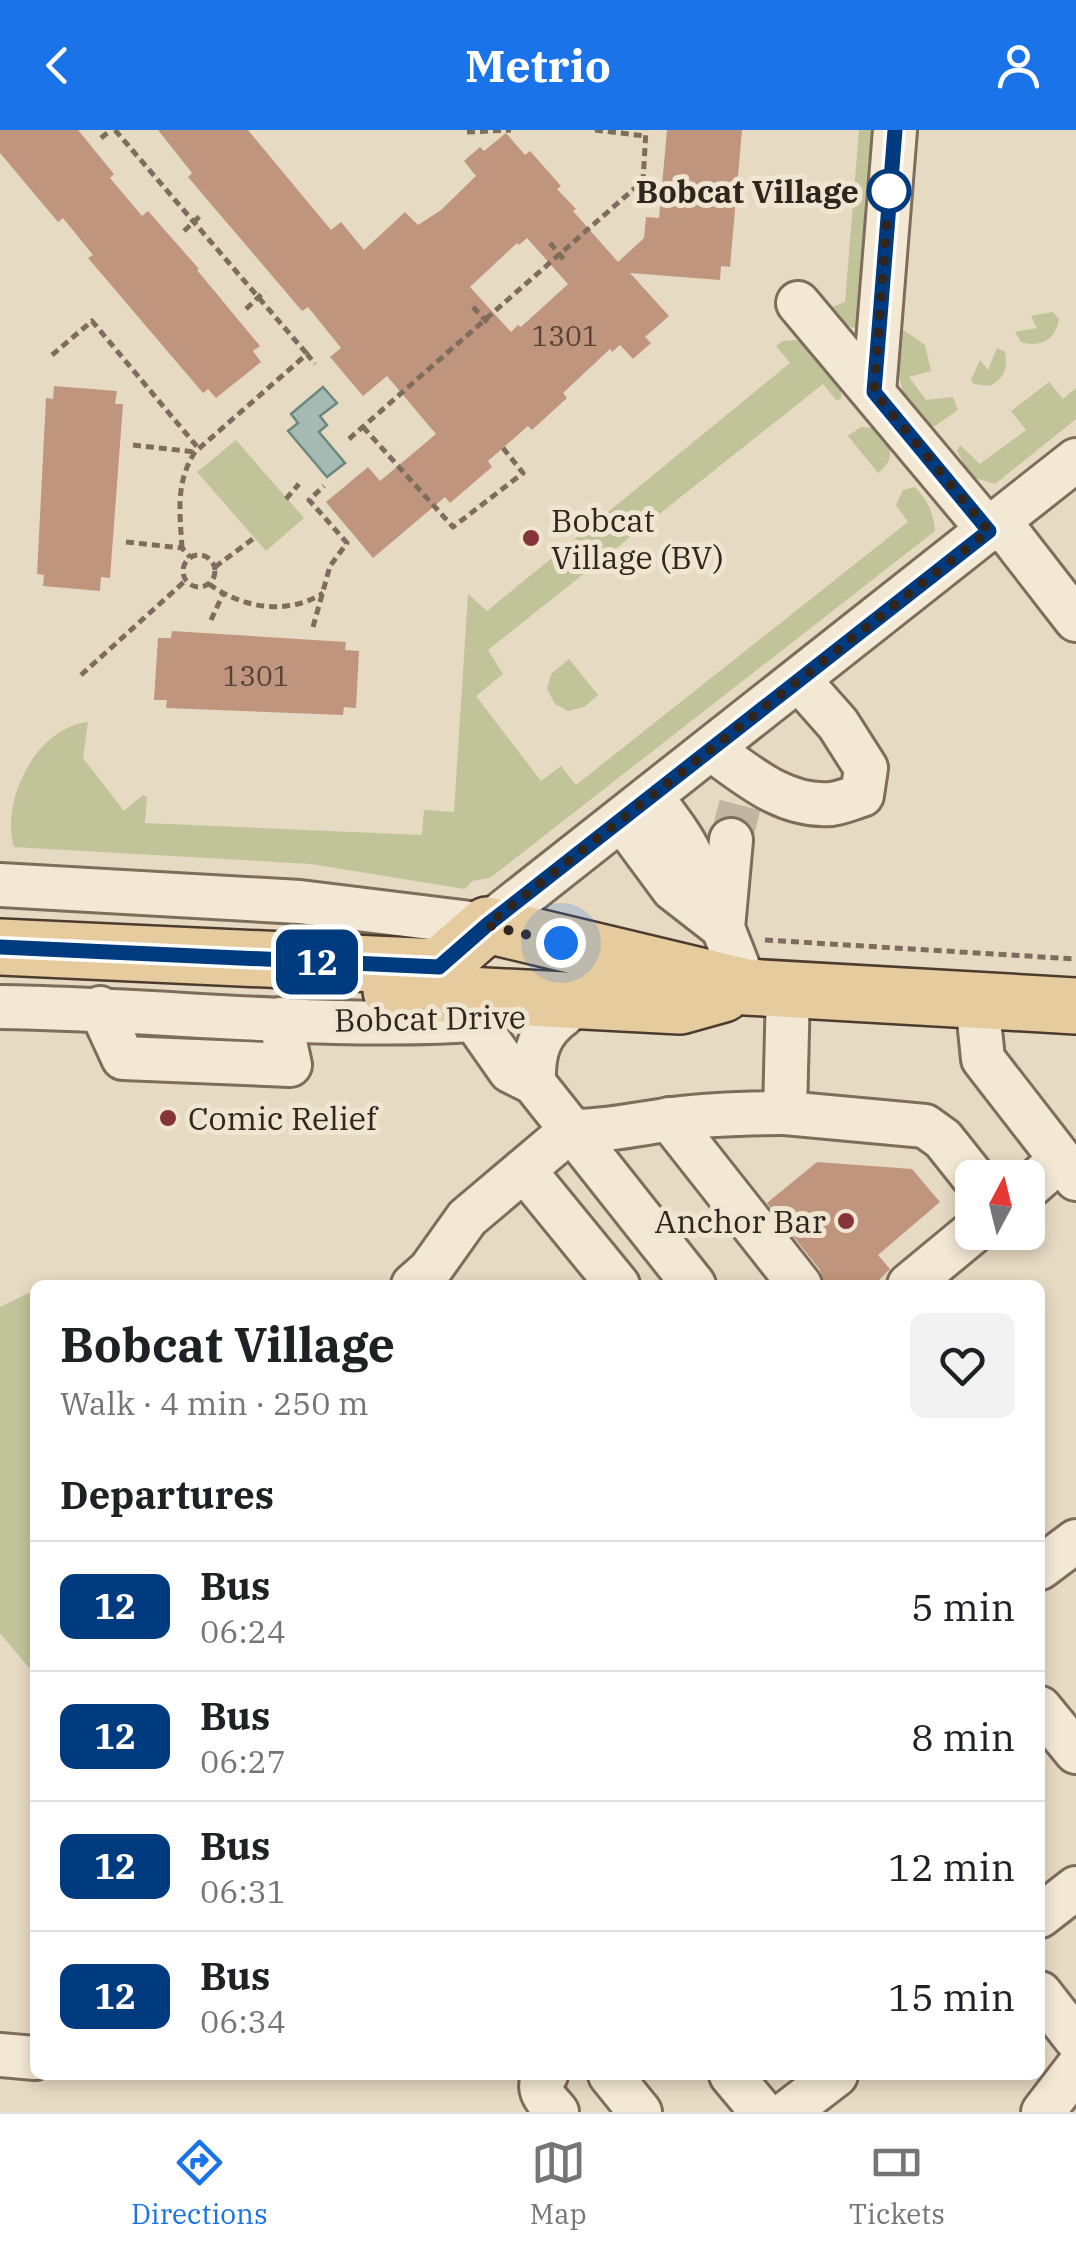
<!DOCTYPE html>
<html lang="en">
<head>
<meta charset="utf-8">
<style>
  :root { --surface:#fff; --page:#f2f2f2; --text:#202124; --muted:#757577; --line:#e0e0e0; --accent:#1a73e8 }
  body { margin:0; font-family:"IBM Plex Serif",serif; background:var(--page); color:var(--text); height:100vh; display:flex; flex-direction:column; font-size:38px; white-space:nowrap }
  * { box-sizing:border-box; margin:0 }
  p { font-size:32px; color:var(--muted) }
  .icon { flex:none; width:55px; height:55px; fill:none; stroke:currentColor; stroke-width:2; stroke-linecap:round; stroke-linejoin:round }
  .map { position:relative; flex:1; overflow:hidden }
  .panel { position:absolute; left:30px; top:1150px; width:1015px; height:800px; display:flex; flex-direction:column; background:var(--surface); border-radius:15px; box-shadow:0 5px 15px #0003 }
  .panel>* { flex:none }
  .badge { padding:0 20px; border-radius:15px; font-size:35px; line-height:65px }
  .needle { width:65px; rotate:7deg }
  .controls { position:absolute; left:955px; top:1030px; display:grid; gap:20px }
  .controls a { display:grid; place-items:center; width:90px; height:90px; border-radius:15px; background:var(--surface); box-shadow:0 5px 15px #0003; font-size:50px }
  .you { position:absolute; width:50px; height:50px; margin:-25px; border:8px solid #fff; border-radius:50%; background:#1a73e8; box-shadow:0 0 0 15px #1a73e833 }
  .map>.badge { position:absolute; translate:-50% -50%; box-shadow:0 0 0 5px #fff }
  h2 { padding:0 30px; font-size:38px; line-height:90px }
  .round { display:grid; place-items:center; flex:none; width:105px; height:105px; border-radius:15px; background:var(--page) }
  .summary { display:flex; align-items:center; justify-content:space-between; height:170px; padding:0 30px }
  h1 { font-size:48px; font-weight:700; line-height:75px }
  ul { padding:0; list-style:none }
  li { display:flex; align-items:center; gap:30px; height:130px; padding:0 30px; border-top:2px solid var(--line) }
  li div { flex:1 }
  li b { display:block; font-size:38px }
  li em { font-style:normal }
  li .badge { min-width:110px; font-weight:700; text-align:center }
  header { display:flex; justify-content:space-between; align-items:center; height:130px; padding:0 30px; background:var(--accent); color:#fff; font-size:45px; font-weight:700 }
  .menu { display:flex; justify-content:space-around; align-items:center; height:140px; border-top:2px solid var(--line); background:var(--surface); font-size:28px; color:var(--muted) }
  .menu a { display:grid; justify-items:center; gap:5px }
  .menu .current { color:var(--accent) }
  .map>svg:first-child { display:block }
  .green { fill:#c1c398 }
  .water { fill:#a4bab2; stroke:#6d877f; stroke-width:2.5 }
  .building { fill:#c0957d; fill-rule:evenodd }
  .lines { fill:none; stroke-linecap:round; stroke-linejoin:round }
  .minor-tunnel { stroke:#c2b6a2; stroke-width:42; stroke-dasharray:42 21; stroke-linecap:butt }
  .minor-casing { stroke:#7e6c5c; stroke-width:48 }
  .major-casing { stroke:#4d3b30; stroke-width:60 }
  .path { stroke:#7e6c5c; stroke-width:5; stroke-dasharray:8 5; stroke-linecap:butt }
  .minor { stroke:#f3e8d4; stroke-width:42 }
  .major { stroke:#e6cb9f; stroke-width:55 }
  .line-casing { stroke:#fff; stroke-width:22 }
  .line { stroke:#003b80; stroke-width:15 }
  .walk { stroke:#30261e; stroke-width:10; stroke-dasharray:0 18 }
  .stop-dot { fill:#fff; stroke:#003b80; stroke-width:5 }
  .poi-dot { fill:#85343a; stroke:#efe5d1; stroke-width:4 }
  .labels { text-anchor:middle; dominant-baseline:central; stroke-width:10; stroke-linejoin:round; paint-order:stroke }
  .number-label { font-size:28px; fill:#544236 }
  .stop-label { font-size:32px; font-weight:bold; fill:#30261e; stroke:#efe5d1; text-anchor:end }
  .poi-label { font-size:32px; fill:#30261e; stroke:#efe5d1; text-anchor:start }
  .street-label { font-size:32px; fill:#30261e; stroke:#efe5d1 }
</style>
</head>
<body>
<header><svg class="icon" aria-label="back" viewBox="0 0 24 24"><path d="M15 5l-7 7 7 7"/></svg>Metrio<svg class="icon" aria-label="person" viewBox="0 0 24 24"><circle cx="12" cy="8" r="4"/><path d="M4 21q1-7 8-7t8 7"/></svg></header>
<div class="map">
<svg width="1076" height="1982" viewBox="0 0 1076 1982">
  <rect width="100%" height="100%" fill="#e7dac3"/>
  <g class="green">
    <polygon points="859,0 884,0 865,195 853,198 837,190 832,177 845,172"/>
    <polygon points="913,0 919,0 902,199 925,215 931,241 909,247 926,270 953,267 958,280 935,296 929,296 906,274 896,234"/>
    <path d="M1053,182L1059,189C1056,210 1040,218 1021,212L1015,202L1037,198L1031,186Z"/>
    <path d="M795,210L805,211L841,252V269L836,270L823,254L488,520L503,544L476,566L541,651L561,636L576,655L908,392L896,375L903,360L915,357C928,371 933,381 935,401L490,748L472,751L465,759L311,734L14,717C0,670 37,597 88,592L83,628L124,681L143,665L147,667L145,693L422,705L424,680L454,682L468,464L487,481L790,233L776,216L783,211Z"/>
    <path d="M997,218L1005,222C1008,239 1005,247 990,256L974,254L971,250L980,230L988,240Z"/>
    <polygon points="1049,252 1063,269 1076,258 1076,289 995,354 971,347 957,321 960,315 980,334 1026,300 1011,281"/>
    <path d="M861,297L873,298L887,307C892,323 892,332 878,343L848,306Z"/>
    <polygon points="236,310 304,388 266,421 197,342"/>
    <polygon points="569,529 598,565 584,577 568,581 555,574 547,559 551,544"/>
    <polygon points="35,1160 35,1545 0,1503 0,1177"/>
  </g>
  <polygon class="water" points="323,257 337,273 320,286 327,295 319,302 345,333 327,347 288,301 298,293 291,284"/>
  <g class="building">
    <polygon points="0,0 78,0 114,44 110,48 142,86 148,81 199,139 197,140 260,216 253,221 261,232 216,268 208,259 203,263 88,128 93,125 63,88 58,92 0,23"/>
    <path d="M158,0H248L331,100L341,92L364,120L405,82L418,95L441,80L476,46L464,31L480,17L484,21L506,3L525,25L530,21L561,56L557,59L576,79L573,81L618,132L644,108L646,87L659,88L667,0H742L730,137L721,136L720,150L630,143L669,186L645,207L651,213L633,229L620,215L612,222L610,219L563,263L567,268L532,300L528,296L488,331L492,337L450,373L445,367L373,428L326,372L368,337L380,351L436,304L387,246L363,266L330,227L341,218L308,177L302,181L188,47L192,43ZM527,108L568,154L521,197L518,195L511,202L470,157L517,113L519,115Z"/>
    <polygon points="54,256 117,261 115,274 123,274 110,448 101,447 100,461 43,456 44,445 37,444 46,268 53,269"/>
    <polygon points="172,501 346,512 345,520 359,521 356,578 344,577 343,585 166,578 167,570 154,570 158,508 171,508"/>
    <polygon points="817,1032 912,1039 940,1072 878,1125 890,1139 874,1155 824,1155 820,1140 767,1073"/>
  </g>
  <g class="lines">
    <polyline class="minor-tunnel" points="731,710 740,675"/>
    <defs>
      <g id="minor">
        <polyline points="798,173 989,401"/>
        <polyline points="874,262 895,0"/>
        <polyline points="1000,392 1076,490"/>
        <path d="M711,619C746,644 784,678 831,674C841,673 852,668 862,665L866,638L838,594L799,550"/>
        <path d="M651,666C679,705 702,727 700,777"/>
        <polyline points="622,690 673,759 723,798"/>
        <polyline points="731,710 723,798 746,857"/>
        <polyline points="0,755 300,772 487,795 1076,330"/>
        <polyline points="977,870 983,929 1076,1049"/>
        <path d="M0,877C162,879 327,901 489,889"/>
        <polyline points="100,878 123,928 290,935 280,889"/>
        <polyline points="475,891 510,941 534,953 694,1155"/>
        <path d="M534,953C533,922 539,902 564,884"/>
        <polyline points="785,983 925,996 943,1009 974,1048"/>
        <polyline points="669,989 800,1155"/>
        <polyline points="524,1040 618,1155"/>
        <polyline points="1028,1058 1060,1030"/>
        <path d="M413,1155L430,1140L467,1088L570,1001C607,1001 637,994 673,989C710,984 747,983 785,983L788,860"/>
        <polyline points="909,1155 973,1102"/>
        <polyline points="1040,1438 1076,1411"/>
        <polyline points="1040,1578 1076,1622"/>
        <polyline points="1040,1786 1076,1758"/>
        <polyline points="1040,1863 1076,1909"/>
        <polyline points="0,1925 35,1928"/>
        <path d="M546,1945C534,1959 547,1970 557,1982"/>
        <polyline points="610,1945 640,1982"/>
        <polyline points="731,1945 762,1982"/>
        <polyline points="788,1982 836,1945"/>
        <polyline points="1043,1982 1076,1939"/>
      </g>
      <g id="major">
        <polyline points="0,817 439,837 487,795 746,857 1076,876"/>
        <polyline points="391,861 680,876 723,864"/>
      </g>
    </defs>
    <use href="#minor" class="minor-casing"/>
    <use href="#major" class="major-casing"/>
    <g class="path">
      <polyline points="115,0 307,224"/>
      <polyline points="595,0 645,6"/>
      <polyline points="467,2 511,0"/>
      <polyline points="101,8 111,0"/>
      <polyline points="184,101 201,85"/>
      <polyline points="550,113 565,131"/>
      <polyline points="473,177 490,195"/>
      <polyline points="246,179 265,161"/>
      <polyline points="52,225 92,191 199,319"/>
      <polyline points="363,297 453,397 523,343 503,318"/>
      <polyline points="349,309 643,51 646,0"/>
      <polyline points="133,315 195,322"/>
      <polyline points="286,369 299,354"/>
      <polyline points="126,412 182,418 190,427"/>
      <path d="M182,418C180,383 175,353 195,322L307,224L315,234"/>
      <circle cx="199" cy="441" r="16"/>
      <polyline points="215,437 254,408"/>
      <path d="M209,454C242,478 287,486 323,463"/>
      <polyline points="211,490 223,464"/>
      <polyline points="313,497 330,436 347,413 309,370 324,356"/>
      <polyline points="81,545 185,451"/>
      <polyline points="765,810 1076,829"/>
    </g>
    <use href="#minor" class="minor"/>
    <use href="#major" class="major"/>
  </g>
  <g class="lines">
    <defs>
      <polyline id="line" points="0,817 439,837 487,795 989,401 874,262 895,0"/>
    </defs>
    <use href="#line" class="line-casing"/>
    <use href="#line" class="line"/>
    <polyline class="walk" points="561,813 487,795 989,401 874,262 889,61"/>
  </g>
  <circle class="stop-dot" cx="889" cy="61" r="20"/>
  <g class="poi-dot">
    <circle cx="531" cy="408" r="10"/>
    <circle cx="168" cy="988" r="10"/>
    <circle cx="846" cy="1091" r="10"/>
  </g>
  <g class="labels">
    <g class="number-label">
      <text x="565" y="205">1301</text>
      <text x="256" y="545">1301</text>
    </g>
    <g class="stop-label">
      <text x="859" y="61">Bobcat Village</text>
    </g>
    <g class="poi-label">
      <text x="551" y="390">Bobcat<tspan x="551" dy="37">Village (BV)</tspan></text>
      <text x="188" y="988">Comic Relief</text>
      <text x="826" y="1091" text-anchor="end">Anchor Bar</text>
    </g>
    <g class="street-label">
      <text transform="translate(430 888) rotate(-1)">Bobcat Drive</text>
    </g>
  </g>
</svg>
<div class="controls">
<a><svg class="needle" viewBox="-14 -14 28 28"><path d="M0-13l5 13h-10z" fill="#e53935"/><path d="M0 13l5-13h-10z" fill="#757577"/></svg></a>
</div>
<div class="you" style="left:561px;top:813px"></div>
<b class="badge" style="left:317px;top:832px;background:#003b80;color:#fff">12</b>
<section class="panel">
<div class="summary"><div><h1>Bobcat Village</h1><p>Walk · 4 min · 250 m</p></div><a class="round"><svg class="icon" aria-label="heart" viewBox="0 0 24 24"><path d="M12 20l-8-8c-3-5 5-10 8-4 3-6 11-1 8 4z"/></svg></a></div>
<h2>Departures</h2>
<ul>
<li><span class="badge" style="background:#003b80;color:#fff">12</span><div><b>Bus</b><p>06:24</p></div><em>5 min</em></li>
<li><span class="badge" style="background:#003b80;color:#fff">12</span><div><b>Bus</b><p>06:27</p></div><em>8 min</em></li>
<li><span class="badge" style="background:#003b80;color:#fff">12</span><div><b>Bus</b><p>06:31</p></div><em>12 min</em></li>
<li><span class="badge" style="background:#003b80;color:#fff">12</span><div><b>Bus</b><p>06:34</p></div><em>15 min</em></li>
</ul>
</section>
</div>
<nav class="menu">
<a class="current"><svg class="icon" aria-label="directions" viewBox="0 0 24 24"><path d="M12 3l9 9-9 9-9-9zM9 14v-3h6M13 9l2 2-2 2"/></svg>Directions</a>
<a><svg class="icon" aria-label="map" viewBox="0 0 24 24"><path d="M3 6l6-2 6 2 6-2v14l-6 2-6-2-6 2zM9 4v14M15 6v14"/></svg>Map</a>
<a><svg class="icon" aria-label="tickets" viewBox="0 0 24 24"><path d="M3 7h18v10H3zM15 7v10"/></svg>Tickets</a>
</nav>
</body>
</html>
